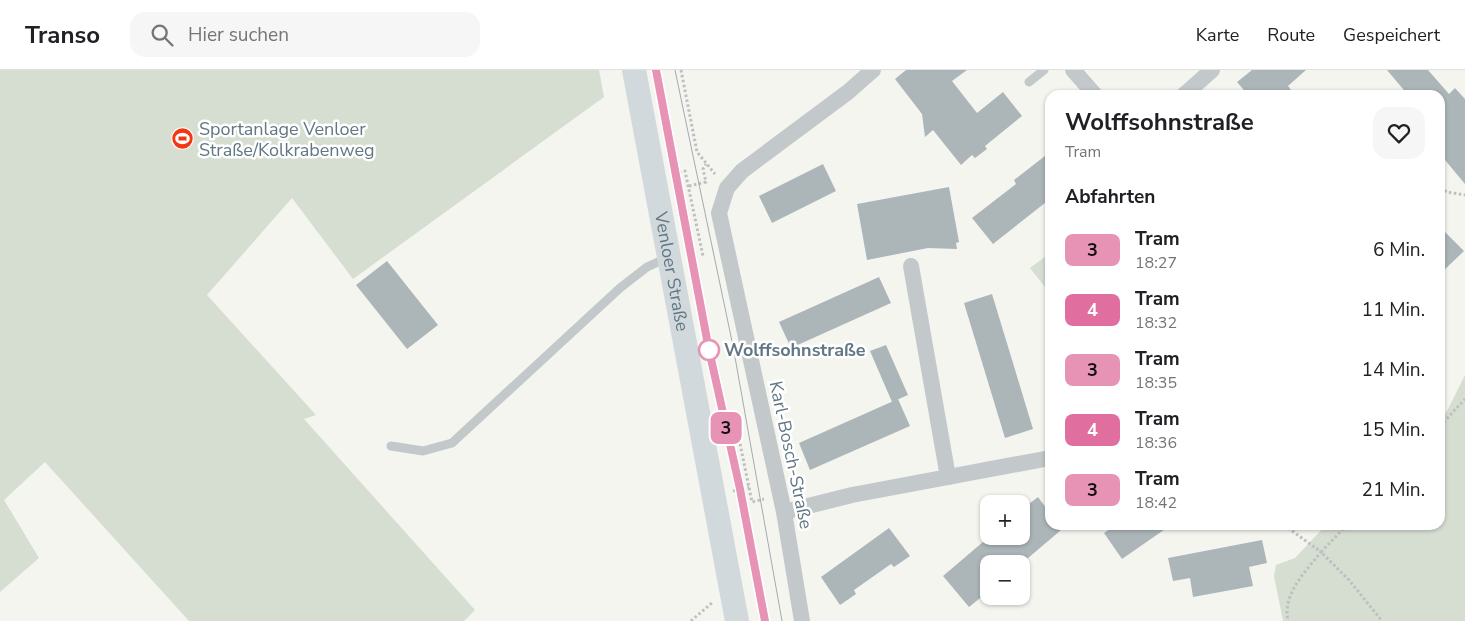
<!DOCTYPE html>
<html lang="de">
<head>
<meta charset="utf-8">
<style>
  :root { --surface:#fff; --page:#f6f6f6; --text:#202124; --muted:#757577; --line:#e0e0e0 }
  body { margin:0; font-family:"Nunito Sans",sans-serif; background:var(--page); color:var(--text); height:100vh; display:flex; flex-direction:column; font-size:19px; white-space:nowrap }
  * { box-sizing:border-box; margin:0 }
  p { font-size:16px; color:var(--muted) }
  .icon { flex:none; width:28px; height:28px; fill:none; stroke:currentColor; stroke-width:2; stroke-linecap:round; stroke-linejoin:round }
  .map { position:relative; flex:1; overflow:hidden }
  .drawer { position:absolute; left:1045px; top:20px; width:400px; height:440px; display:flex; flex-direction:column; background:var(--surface); border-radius:15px; box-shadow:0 1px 4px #0004 }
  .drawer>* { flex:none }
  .badge { padding:0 10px; border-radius:8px; font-size:18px; line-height:32px }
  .controls { position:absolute; left:980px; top:425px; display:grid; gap:10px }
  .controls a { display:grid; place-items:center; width:50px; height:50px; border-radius:10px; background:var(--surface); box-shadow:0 1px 4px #0004; font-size:25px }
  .map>.badge { position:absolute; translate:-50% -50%; box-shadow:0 0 0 2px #fff }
  h2 { padding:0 20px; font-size:19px; line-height:45px }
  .round { display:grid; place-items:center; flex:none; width:52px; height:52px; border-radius:15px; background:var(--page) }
  .overview { display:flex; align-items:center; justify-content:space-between; height:85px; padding:0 20px }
  h1 { font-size:24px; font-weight:700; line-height:38px }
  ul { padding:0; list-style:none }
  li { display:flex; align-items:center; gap:15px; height:60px; padding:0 20px }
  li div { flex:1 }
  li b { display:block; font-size:19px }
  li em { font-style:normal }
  li .badge { min-width:55px; font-weight:700; text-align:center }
  header { display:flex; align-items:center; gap:30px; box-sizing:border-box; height:70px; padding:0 25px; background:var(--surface); border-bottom:1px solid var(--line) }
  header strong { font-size:24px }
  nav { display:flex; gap:28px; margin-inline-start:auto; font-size:18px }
  .search { width:350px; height:45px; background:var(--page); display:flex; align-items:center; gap:12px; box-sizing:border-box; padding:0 18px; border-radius:15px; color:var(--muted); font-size:19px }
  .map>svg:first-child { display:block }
  .green { fill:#d6ddd1 }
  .building { fill:#acb6b9 }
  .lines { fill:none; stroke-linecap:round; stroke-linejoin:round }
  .path { stroke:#bdbfc1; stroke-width:3; stroke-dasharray:2.5 2.5; stroke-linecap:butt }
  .service { stroke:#c3c8ca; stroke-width:9 }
  .minor { stroke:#c3c8ca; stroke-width:16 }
  .secondary { stroke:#d2d9dc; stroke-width:24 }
  .tram { stroke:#a3aaaf; stroke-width:1 }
  .line-casing { stroke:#fff; stroke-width:11 }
  .line { stroke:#e693b5; stroke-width:8 }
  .stop-dot { fill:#fff; stroke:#e693b5; stroke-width:2.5 }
  .labels { text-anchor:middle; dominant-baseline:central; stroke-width:5; stroke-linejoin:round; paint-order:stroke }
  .poi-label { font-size:18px; fill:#617784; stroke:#fff; text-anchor:start }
  .street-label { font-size:18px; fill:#617784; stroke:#fff }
  .stop-label { font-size:18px; font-weight:bold; fill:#617784; stroke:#fff; text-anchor:start }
</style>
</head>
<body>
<header>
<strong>Transo</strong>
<div class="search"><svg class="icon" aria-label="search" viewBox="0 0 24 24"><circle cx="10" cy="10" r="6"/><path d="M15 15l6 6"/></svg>Hier suchen</div>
<nav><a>Karte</a><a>Route</a><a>Gespeichert</a></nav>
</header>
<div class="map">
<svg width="1465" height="551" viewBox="0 0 1465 551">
  <rect width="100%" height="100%" fill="#f5f5f0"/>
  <g class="green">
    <polygon points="0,0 599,0 604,27 353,209 292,128 207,225 316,345 304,349 475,540 464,551 189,551 45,392 4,430 39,488 0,522"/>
    <polygon points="1050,183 1050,221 1049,222 1030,198"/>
    <polygon points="1465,305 1465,551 1283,551 1274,506 1276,495 1295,488 1326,455 1440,455 1440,348 1447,341"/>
  </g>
  <g class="building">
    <polygon points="906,0 967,0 952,11 977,43 1003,22 1022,46 985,76 987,79 975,88 972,85 961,95 933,60 925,67 922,44 895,9"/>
    <polygon points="1252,0 1306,0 1288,16 1295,25 1248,25 1237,12"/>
    <polygon points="1387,0 1428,0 1449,24 1455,18 1465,29 1465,114 1440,84 1440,25 1408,25"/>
    <polygon points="1050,82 1050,129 993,174 972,148 1016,114 1014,110"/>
    <polygon points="823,94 836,121 772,153 759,126"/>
    <polygon points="949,117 959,172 956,173 957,179 928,178 867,190 857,134"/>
    <polygon points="1440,157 1464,181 1440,204"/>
    <polygon points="387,191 438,255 407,279 356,215"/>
    <polygon points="879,207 891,233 791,278 779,252"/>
    <polygon points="992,224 1033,359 1005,368 964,233"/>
    <polygon points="886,275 908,325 892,332 870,281"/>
    <polygon points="898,329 910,356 810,400 799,373"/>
    <polygon points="1038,427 1050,443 1050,455 1067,455 1021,494 989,494 989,521 969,537 943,506 990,466 1021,466 1021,440"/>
    <polygon points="1116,455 1171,455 1122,489 1104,463"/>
    <polygon points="889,458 910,486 894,497 891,494 854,520 856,524 840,535 821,507"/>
    <polygon points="1262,470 1267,493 1249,497 1253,516 1193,527 1190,508 1173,511 1168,488"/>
  </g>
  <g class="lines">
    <g class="path">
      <polyline points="681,0 697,82 715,104"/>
      <polyline points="674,103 685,101 703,186"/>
      <polyline points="689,116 706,112 703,99 706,94"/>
      <polyline points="1440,118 1447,122 1465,125"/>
      <polyline points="1440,356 1465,329"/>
      <polyline points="738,364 752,432 764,429"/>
      <polyline points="733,421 749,417"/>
      <path d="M1284,455L1321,482C1306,501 1282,524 1288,551"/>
      <polyline points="1347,455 1321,482 1349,510 1382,551"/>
      <polyline points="691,551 713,532"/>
    </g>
    <g class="service">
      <polyline points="1029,12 1044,0"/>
      <polyline points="391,376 423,381 452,373 620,218 647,197 667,188"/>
    </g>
    <g class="minor">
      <polyline points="1073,0 1095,25"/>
      <polyline points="1184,25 1212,0"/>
      <polyline points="911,196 948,407"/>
      <polyline points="784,442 852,425 1050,388"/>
      <polyline points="802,551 784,442 719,143 727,118 742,101 848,22 873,0"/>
    </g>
    <path class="secondary" id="s1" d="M634,0L737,551"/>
    <g class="tram">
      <polyline points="656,0 709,280 740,419 765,551"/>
      <polyline points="675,0 733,276 782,551"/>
    </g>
  </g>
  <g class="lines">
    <defs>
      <polyline id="line" points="656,0 709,280 740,419 765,551"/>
    </defs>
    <use href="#line" class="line-casing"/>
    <use href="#line" class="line"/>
  </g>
  <defs>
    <symbol id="stadium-disc" viewBox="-11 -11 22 22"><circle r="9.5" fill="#f23812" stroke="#fff"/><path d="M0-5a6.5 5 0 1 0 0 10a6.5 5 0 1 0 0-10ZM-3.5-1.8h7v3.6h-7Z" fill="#fff"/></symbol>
  </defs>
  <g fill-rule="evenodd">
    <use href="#stadium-disc" x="170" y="56" width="25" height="25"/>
  </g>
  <circle class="stop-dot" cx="709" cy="280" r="10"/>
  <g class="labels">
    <g class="poi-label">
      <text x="199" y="59">Sportanlage Venloer<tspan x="199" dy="21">Straße/Kolkrabenweg</tspan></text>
    </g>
    <g class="street-label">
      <text stroke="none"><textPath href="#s1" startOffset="205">Venloer Straße</textPath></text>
      <text transform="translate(791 385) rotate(78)">Karl-Bosch-Straße</text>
    </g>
    <g class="stop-label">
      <text x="724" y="280">Wolffsohnstraße</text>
    </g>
  </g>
</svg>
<div class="controls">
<a>+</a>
<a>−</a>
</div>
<b class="badge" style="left:726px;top:358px;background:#e693b5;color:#111">3</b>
<section class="drawer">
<div class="overview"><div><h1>Wolffsohnstraße</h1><p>Tram</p></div><a class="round"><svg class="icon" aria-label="heart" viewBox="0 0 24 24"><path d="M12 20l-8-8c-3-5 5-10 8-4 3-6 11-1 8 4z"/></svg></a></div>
<h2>Abfahrten</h2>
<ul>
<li><span class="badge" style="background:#e693b5;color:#111">3</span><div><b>Tram</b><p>18:27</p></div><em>6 Min.</em></li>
<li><span class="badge" style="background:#e06e9f;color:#fff">4</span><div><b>Tram</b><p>18:32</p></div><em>11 Min.</em></li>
<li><span class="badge" style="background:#e693b5;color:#111">3</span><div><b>Tram</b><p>18:35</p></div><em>14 Min.</em></li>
<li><span class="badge" style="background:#e06e9f;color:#fff">4</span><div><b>Tram</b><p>18:36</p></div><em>15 Min.</em></li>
<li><span class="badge" style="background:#e693b5;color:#111">3</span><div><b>Tram</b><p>18:42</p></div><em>21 Min.</em></li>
</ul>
</section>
</div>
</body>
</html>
